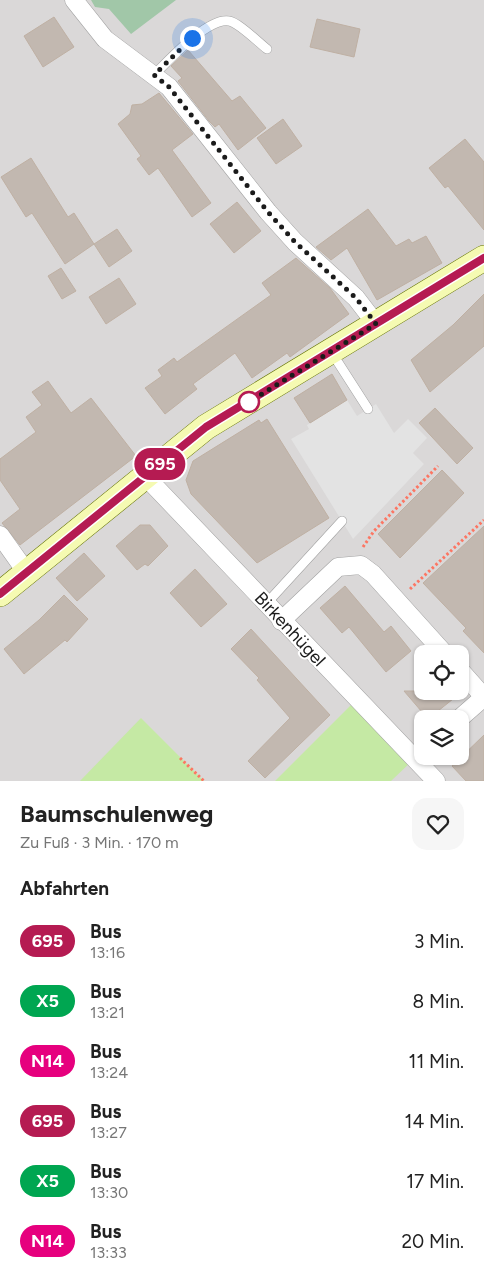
<!DOCTYPE html>
<html lang="de">
<head>
<meta charset="utf-8">
<style>
  :root { --surface:#fff; --page:#f6f6f6; --text:#222; --muted:#767676 }
  body { margin:0; font-family:Figtree,sans-serif; background:var(--page); color:var(--text); height:100vh; display:flex; flex-direction:column; font-size:19px; white-space:nowrap }
  * { box-sizing:border-box; margin:0 }
  p { font-size:16px; color:var(--muted) }
  .icon { flex:none; width:28px; height:28px; fill:none; stroke:currentColor; stroke-width:2; stroke-linecap:round; stroke-linejoin:round }
  .map { position:relative; height:781px; overflow:hidden }
  .details { display:flex; flex-direction:column; background:var(--surface); flex:1 }
  .details>* { flex:none }
  .badge { padding:0 10px; border-radius:16px; font-size:18px; line-height:32px }
  .fabs { position:absolute; left:414px; top:645px; display:grid; gap:10px }
  .fabs a { display:grid; place-items:center; width:55px; height:55px; border-radius:10px; background:var(--surface); box-shadow:0 1px 4px #0004; font-size:25px }
  .you { position:absolute; width:25px; height:25px; margin:-12px; border:4px solid #fff; border-radius:50%; background:#1a73e8; box-shadow:0 0 0 8px #1a73e833 }
  .map>.badge { position:absolute; translate:-50% -50%; box-shadow:0 0 0 2px #fff }
  h2 { padding:0 20px; font-size:19px; line-height:45px }
  .round { display:grid; place-items:center; flex:none; width:52px; height:52px; border-radius:15px; background:var(--page) }
  .headline { display:flex; align-items:center; justify-content:space-between; height:85px; padding:0 20px }
  h1 { font-size:24px; font-weight:700; line-height:38px }
  ul { padding:0; list-style:none }
  li { display:flex; align-items:center; gap:15px; height:60px; padding:0 20px }
  li div { flex:1 }
  li b { display:block; font-size:19px }
  li em { font-style:normal }
  li .badge { min-width:55px; font-weight:700; text-align:center }
  .map>svg:first-child { display:block }
  .residential { fill:#dad8d8; fill-rule:evenodd }
  .grass { fill:#c5e9a4 }
  .cemetery { fill:#a1c7a8 }
  .parking { fill:#e3e3e3 }
  .building { fill:#c2b8b0; stroke:#bfb0a3 }
  .lines { fill:none; stroke-linecap:round; stroke-linejoin:round }
  .lane-casing { stroke:#a2a2a2; stroke-width:10 }
  .street-casing { stroke:#a2a2a2; stroke-width:19 }
  .secondary-casing { stroke:#647203; stroke-width:26 }
  .path { stroke:#fc7663; stroke-width:3; stroke-dasharray:2.5 2.5; stroke-linecap:butt }
  .lane { stroke:#fff; stroke-width:9 }
  .street { stroke:#fff; stroke-width:18 }
  .secondary { stroke:#f5fab2; stroke-width:25 }
  .line-casing { stroke:#fff; stroke-width:11 }
  .line { stroke:#b51b52; stroke-width:8 }
  .walk { stroke:#1b1b1b; stroke-width:5; stroke-dasharray:0 9 }
  .stop-dot { fill:#fff; stroke:#b51b52; stroke-width:2.5 }
  .labels { text-anchor:middle; dominant-baseline:central; stroke-width:4; stroke-linejoin:round; paint-order:stroke }
  .street-label { font-size:18px; fill:#1b1b1b; stroke:#fff }
</style>
</head>
<body>
<div class="map">
<svg width="484" height="781" viewBox="0 0 484 781">
  <rect width="100%" height="100%" fill="#ede9e0"/>
  <path class="residential" d="M0,0H484V781H0ZM422,654H460V691H422ZM422,719H460V756H422Z"/>
  <g class="grass">
    <polygon points="356,700 413,760 391,781 275,781"/>
    <polygon points="141,718 204,781 80,781"/>
  </g>
  <polygon class="cemetery" points="91,0 176,0 131,34 109,9 95,7"/>
  <polygon class="parking" points="347,400 357,416 376,404 394,433 408,419 427,438 413,453 424,464 353,539 291,439 309,429 307,425"/>
  <g class="building">
    <polygon points="54,17 74,47 43,67 24,36"/>
    <polygon points="317,19 360,29 354,57 310,47"/>
    <polygon points="188,50 232,101 240,96 266,128 238,150 219,124 215,127 209,121 178,81 182,78 171,66"/>
    <polygon points="159,93 193,134 172,150 211,203 192,217 158,168 149,175 137,159 141,156 118,124 130,114 132,105 142,104"/>
    <polygon points="283,119 302,146 276,164 257,138"/>
    <polygon points="465,139 484,162 484,230 448,186 445,188 429,168"/>
    <polygon points="31,158 68,217 74,213 94,244 65,264 32,213 26,217 1,177"/>
    <polygon points="237,202 261,231 234,253 210,224"/>
    <polygon points="368,209 396,246 409,239 412,243 426,236 442,263 377,300 347,248 331,260 316,247"/>
    <polygon points="117,229 132,251 109,267 94,244"/>
    <polygon points="296,258 330,288 349,314 290,357 287,353 252,378 235,353 193,384 197,389 165,414 145,388 162,376 158,370 174,358 177,362 271,295 262,283"/>
    <polygon points="61,268 76,291 62,299 48,276"/>
    <polygon points="119,278 136,304 106,324 89,297"/>
    <polygon points="484,294 484,346 430,392 411,360 453,325"/>
    <polygon points="332,374 347,400 310,423 294,398"/>
    <polygon points="48,381 71,413 91,398 136,456 20,545 2,523 20,509 0,480 0,459 36,432 26,417 42,405 32,392"/>
    <polygon points="435,408 473,448 457,464 419,423"/>
    <polygon points="267,419 329,518 257,563 191,494 186,480 193,461 259,420 261,423"/>
    <polygon points="442,470 464,493 400,558 378,534"/>
    <polygon points="140,525 150,525 168,546 148,566 145,564 137,570 116,546"/>
    <polygon points="484,526 484,653 463,631 466,628 423,583"/>
    <polygon points="84,553 105,576 77,601 56,578"/>
    <polygon points="195,569 227,604 201,627 170,593"/>
    <polygon points="345,586 384,632 391,626 411,651 386,672 349,627 342,633 320,608"/>
    <polygon points="64,595 88,619 67,642 65,640 24,674 4,649 39,620"/>
    <polygon points="251,629 330,715 265,778 248,761 290,718 257,680 259,678 231,649"/>
    <polygon points="404,691 463,691 428,719"/>
    <polygon points="484,735 484,781 466,781 452,766"/>
  </g>
  <g class="lines">
    <defs>
      <g id="lane">
        <path d="M154,75C168,61 208,17 229,21C238,22 259,43 267,49"/>
        <polyline points="332,353 368,409"/>
        <polyline points="266,604 342,521"/>
      </g>
      <g id="street">
        <polyline points="74,0 105,39 169,87 268,212 295,242 356,298 376,324"/>
        <polyline points="145,476 436,781"/>
        <polyline points="0,535 27,573"/>
        <polyline points="281,621 338,567 361,565 373,574 445,654"/>
        <polyline points="460,670 484,697"/>
        <polyline points="459,719 484,697"/>
      </g>
      <polyline id="secondary" points="0,594 206,427 484,258"/>
    </defs>
    <use href="#lane" class="lane-casing"/>
    <use href="#street" class="street-casing"/>
    <use href="#secondary" class="secondary-casing"/>
    <g class="path">
      <polyline points="363,547 374,531 438,466"/>
      <polyline points="410,589 484,520"/>
      <polyline points="180,758 204,781"/>
    </g>
    <use href="#lane" class="lane"/>
    <use href="#street" class="street"/>
    <use href="#secondary" class="secondary"/>
  </g>
  <g class="lines">
    <defs>
      <polyline id="line" points="0,594 206,427 484,258"/>
    </defs>
    <use href="#line" class="line-casing"/>
    <use href="#line" class="line"/>
    <polyline class="walk" points="192,38 154,75 169,87 268,212 295,242 356,298 376,324 247,403 249,402"/>
  </g>
  <circle class="stop-dot" cx="249" cy="402" r="10"/>
  <g class="labels">
    <g class="street-label">
      <text transform="translate(290 629) rotate(47)">Birkenhügel</text>
    </g>
  </g>
</svg>
<div class="fabs">
<a><svg class="icon" aria-label="locate" viewBox="0 0 24 24"><circle cx="12" cy="12" r="6"/><path d="M12 2v4M12 18v4M2 12h4M18 12h4"/></svg></a>
<a><svg class="icon" aria-label="layers" viewBox="0 0 24 24"><path d="M12 4l9 5-9 5-9-5zM3 14l9 5 9-5"/></svg></a>
</div>
<div class="you" style="left:192px;top:38px"></div>
<b class="badge" style="left:160px;top:464px;background:#b51b52;color:#fff">695</b>
</div>
<section class="details">
<div class="headline"><div><h1>Baumschulenweg</h1><p>Zu Fuß · 3 Min. · 170 m</p></div><a class="round"><svg class="icon" aria-label="heart" viewBox="0 0 24 24"><path d="M12 20l-8-8c-3-5 5-10 8-4 3-6 11-1 8 4z"/></svg></a></div>
<h2>Abfahrten</h2>
<ul>
<li><span class="badge" style="background:#b51b52;color:#fff">695</span><div><b>Bus</b><p>13:16</p></div><em>3 Min.</em></li>
<li><span class="badge" style="background:#00a651;color:#fff">X5</span><div><b>Bus</b><p>13:21</p></div><em>8 Min.</em></li>
<li><span class="badge" style="background:#e6007e;color:#fff">N14</span><div><b>Bus</b><p>13:24</p></div><em>11 Min.</em></li>
<li><span class="badge" style="background:#b51b52;color:#fff">695</span><div><b>Bus</b><p>13:27</p></div><em>14 Min.</em></li>
<li><span class="badge" style="background:#00a651;color:#fff">X5</span><div><b>Bus</b><p>13:30</p></div><em>17 Min.</em></li>
<li><span class="badge" style="background:#e6007e;color:#fff">N14</span><div><b>Bus</b><p>13:33</p></div><em>20 Min.</em></li>
</ul>
</section>
</body>
</html>
